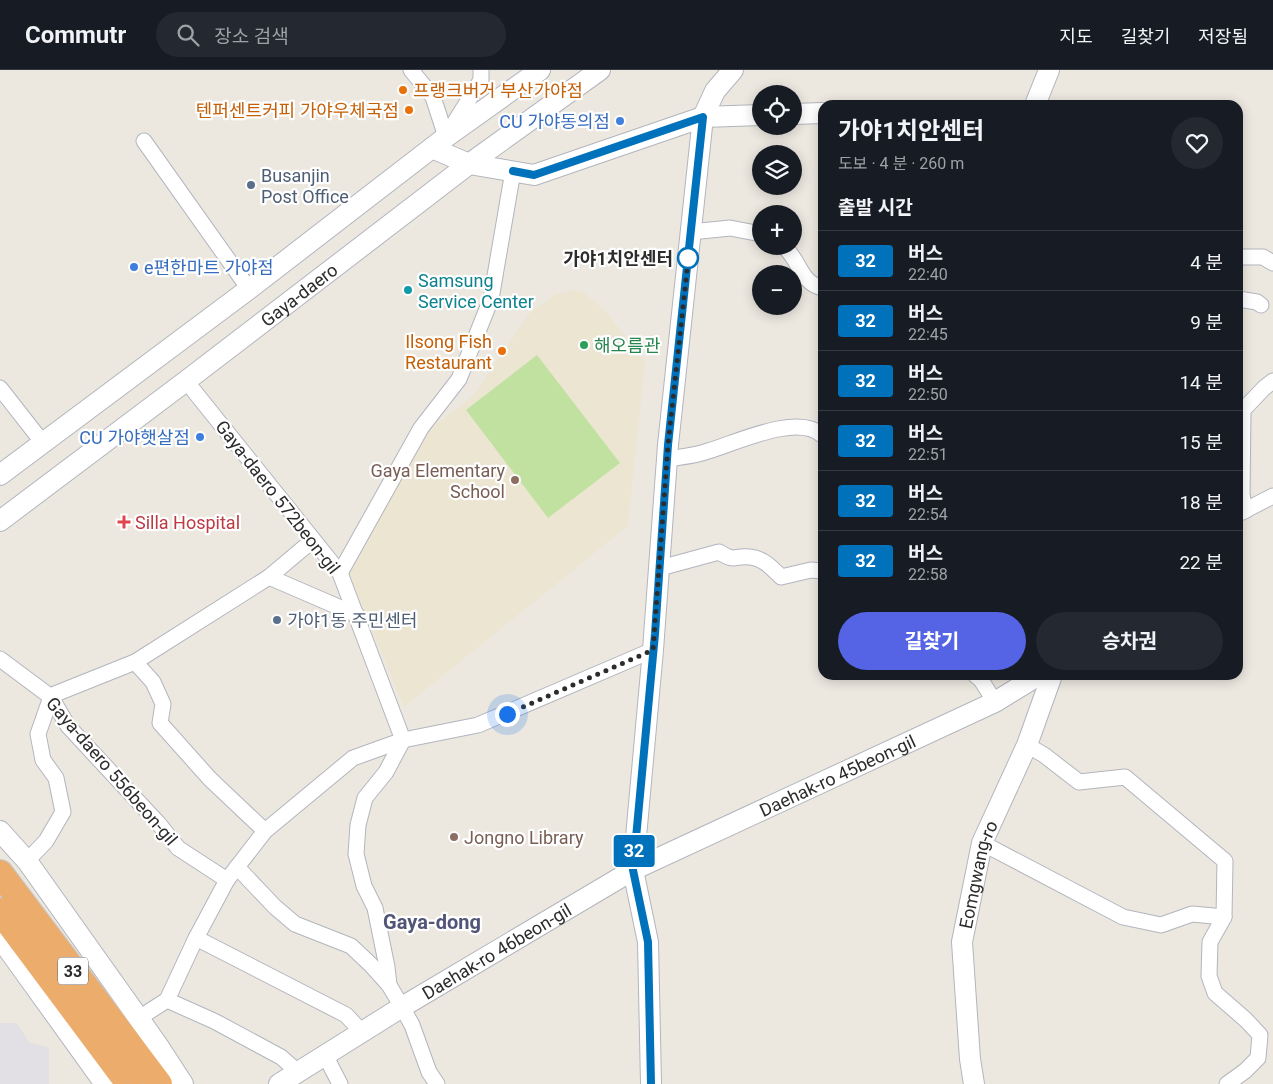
<!DOCTYPE html>
<html lang="ko">
<head>
<meta charset="utf-8">
<style>
  :root { --surface:#171b24; --page:#242831; --text:#f1f3f6; --muted:#9ea1a6; --line:#363941; --accent:#5464e5 }
  body { margin:0; font-family:Roboto,"Noto Sans KR",sans-serif; background:var(--page); color:var(--text); height:100vh; display:flex; flex-direction:column; font-size:19px; white-space:nowrap }
  * { box-sizing:border-box; margin:0 }
  p { font-size:16px; color:var(--muted) }
  .icon { flex:none; width:28px; height:28px; fill:none; stroke:currentColor; stroke-width:2; stroke-linecap:round; stroke-linejoin:round }
  .map { position:relative; flex:1; overflow:hidden }
  .sheet { position:absolute; left:818px; top:30px; width:425px; height:580px; display:flex; flex-direction:column; background:var(--surface); border-radius:15px; box-shadow:0 2px 12px #0003 }
  .sheet>* { flex:none }
  .badge { padding:0 10px; border-radius:4px; font-size:18px; line-height:32px }
  .controls { position:absolute; left:752px; top:15px; display:grid; gap:10px }
  .controls a { display:grid; place-items:center; width:50px; height:50px; border-radius:50%; background:var(--surface); box-shadow:0 2px 12px #0003; font-size:25px }
  .you { position:absolute; width:25px; height:25px; margin:-12px; border:4px solid #fff; border-radius:50%; background:#1a73e8; box-shadow:0 0 0 8px #1a73e833 }
  .map>.badge { position:absolute; translate:-50% -50%; box-shadow:0 0 0 2px #fff }
  h2 { padding:0 20px; font-size:19px; line-height:45px }
  .round { display:grid; place-items:center; flex:none; width:52px; height:52px; border-radius:26px; background:var(--page) }
  .headline { display:flex; align-items:center; justify-content:space-between; height:85px; padding:0 20px }
  h1 { font-size:24px; font-weight:700; line-height:38px }
  .primary-button { display:flex; gap:10px; margin-top:auto; padding:10px 20px }
  .primary-button a { flex:1; height:58px; border-radius:30px; background:var(--accent); color:#fff; font-size:20px; font-weight:700; line-height:58px; text-align:center }
  .primary-button a+a { background:var(--page); color:var(--text) }
  ul { padding:0; list-style:none }
  li { display:flex; align-items:center; gap:15px; height:60px; padding:0 20px; border-top:1px solid var(--line) }
  li div { flex:1 }
  li b { display:block; font-size:19px }
  li em { font-style:normal }
  li .badge { min-width:55px; font-weight:700; text-align:center }
  header { display:flex; align-items:center; gap:30px; box-sizing:border-box; height:70px; padding:0 25px; background:var(--surface); border-bottom:1px solid var(--line) }
  header strong { font-size:24px }
  nav { display:flex; gap:28px; margin-inline-start:auto; font-size:18px }
  .search { width:350px; height:45px; background:var(--page); display:flex; align-items:center; gap:12px; box-sizing:border-box; padding:0 18px; border-radius:28px; color:var(--muted); font-size:19px }
  .map>svg:first-child { display:block }
  .industrial { fill:#e2e0e5 }
  .education { fill:#ebe5d2 }
  .pitch { fill:#c1e1a1 }
  .lines { fill:none; stroke-linecap:round; stroke-linejoin:round }
  .street-casing { stroke:#b3b5be; stroke-width:17 }
  .secondary-casing { stroke:#b3b5be; stroke-width:22 }
  .highway-casing { stroke:#c8c8c8; stroke-width:28 }
  .street { stroke:#fff; stroke-width:15 }
  .secondary { stroke:#fff; stroke-width:20 }
  .highway { stroke:#ebac6c; stroke-width:26 }
  .line-casing { stroke:#fff; stroke-width:11 }
  .line { stroke:#0072bc; stroke-width:8 }
  .walk { stroke:#2c2c2c; stroke-width:5; stroke-dasharray:0 9 }
  .food-dot { fill:#e8710a; stroke:#fff; stroke-width:2 }
  .shop-dot { fill:#3f7fe0; stroke:#fff; stroke-width:2 }
  .service-dot { fill:#5c6f8a; stroke:#fff; stroke-width:2 }
  .stop-dot { fill:#fff; stroke:#0072bc; stroke-width:2.5 }
  .culture-dot { fill:#0f9aa8; stroke:#fff; stroke-width:2 }
  .leisure-dot { fill:#2e9e5b; stroke:#fff; stroke-width:2 }
  .education-dot { fill:#8d6e63; stroke:#fff; stroke-width:2 }
  .health-dot { fill:#e0444e; stroke:#fff; stroke-width:2 }
  .labels { text-anchor:middle; dominant-baseline:central; stroke-width:4.5; stroke-linejoin:round; paint-order:stroke }
  .shield { fill:#fff; stroke:#6b6b6b; stroke-width:1 }
  .shield-label { font-size:16px; font-weight:bold; fill:#2c2c2c }
  .food-label { font-size:18px; fill:#c56008; stroke:#fff; text-anchor:end }
  .shop-label { font-size:18px; fill:#366cbe; stroke:#fff; text-anchor:end }
  .service-label { font-size:18px; fill:#4e5e75; stroke:#fff; text-anchor:start }
  .stop-label { font-size:18px; font-weight:bold; fill:#2c2c2c; stroke:#fff; text-anchor:end }
  .culture-label { font-size:18px; fill:#0d838f; stroke:#fff; text-anchor:start }
  .street-label { font-size:18px; fill:#2c2c2c; stroke:#fff }
  .leisure-label { font-size:18px; fill:#27864d; stroke:#fff; text-anchor:start }
  .education-label { font-size:18px; fill:#785e54; stroke:#fff; text-anchor:end }
  .health-label { font-size:18px; fill:#be3a42; stroke:#fff; text-anchor:start }
  .quarter-label { font-size:20px; font-weight:bold; fill:#515578; stroke:#fff }
</style>
</head>
<body>
<header>
<strong>Commutr</strong>
<div class="search"><svg class="icon" aria-label="search" viewBox="0 0 24 24"><circle cx="10" cy="10" r="6"/><path d="M15 15l6 6"/></svg>장소 검색</div>
<nav><a>지도</a><a>길찾기</a><a>저장됨</a></nav>
</header>
<div class="map">
<svg width="1273" height="1014" viewBox="0 0 1273 1014">
  <rect width="100%" height="100%" fill="#ece8e0"/>
  <polygon class="industrial" points="0,953 17,953 29,972 49,978 49,1014 0,1014"/>
  <polygon class="education" points="574,220 583,222 605,240 645,292 628,456 404,637 346,497 424,363 472,327 529,244 554,225"/>
  <polygon class="pitch" points="537,285 620,393 548,448 466,340"/>
  <g class="lines">
    <defs>
      <g id="street">
        <polyline points="411,0 433,27 446,67"/>
        <polyline points="448,63 481,10 481,0"/>
        <polyline points="144,71 249,219"/>
        <polyline points="691,162 730,158 761,164"/>
        <path d="M783,176C800,189 799,212 822,218"/>
        <polyline points="1238,187 1263,187 1273,193"/>
        <polyline points="1238,229 1257,232 1261,235"/>
        <polyline points="186,311 340,503 403,670 386,702 365,728 358,755 356,784 364,816 375,838 387,897 389,915"/>
        <polyline points="0,318 43,373"/>
        <path d="M667,389C680,387 695,386 708,381C736,373 797,343 822,365"/>
        <polyline points="1245,441 1242,424 1243,340 1264,318 1273,311"/>
        <polyline points="1238,444 1273,426"/>
        <path d="M660,498L719,482C737,493 733,485 750,487C763,488 772,498 781,507L811,500L822,501"/>
        <polyline points="340,503 421,358 459,309 491,229 513,101"/>
        <polyline points="269,507 357,545"/>
        <polyline points="0,589 51,627 68,656 159,754 178,778 227,810"/>
        <polyline points="135,592 153,612 163,634 160,653 210,709 265,761"/>
        <polyline points="975,605 981,610 995,632"/>
        <polyline points="1027,675 1044,685 1079,712 1125,707 1225,791 1224,847 1210,872 1209,906 1215,923 1246,950 1260,965 1258,988 1245,1001 1227,1014"/>
        <polyline points="982,773 1123,847 1161,855 1192,844 1224,847"/>
        <polyline points="27,791 46,771 63,742 56,708 43,690 38,664 51,627 55,624 135,592 269,507 313,470"/>
        <polyline points="237,797 275,837 295,854 351,876 371,895 389,915 402,937 412,955 429,1002 437,1014"/>
        <polyline points="196,868 346,945 362,962"/>
        <polyline points="167,930 214,951 281,987 298,1002"/>
        <polyline points="139,948 167,930 196,868 227,810 265,761 353,688 403,670 478,655 653,580"/>
        <polyline points="325,985 340,1014"/>
      </g>
      <g id="secondary">
        <polyline points="1035,35 1049,0"/>
        <polyline points="794,44 822,43"/>
        <polyline points="432,78 469,94 534,105 703,47 761,45"/>
        <polyline points="0,405 249,219 446,67 540,0"/>
        <path id="s1" d="M0,451L186,311L469,94L600,0"/>
        <polyline points="0,761 27,791 157,974 183,1014"/>
        <polyline points="0,868 105,1014"/>
        <path id="s2" d="M279,1014L402,937L633,800L995,632L1039,605"/>
        <polyline points="651,1014 648,872 633,800 653,580 668,375 703,47 715,21 733,0"/>
        <path id="s3" d="M974,1014L970,989L962,872L982,773L1027,675L1052,605"/>
      </g>
      <g id="highway">
        <polyline points="0,803 159,1014"/>
        <polyline points="0,841 129,1014"/>
      </g>
    </defs>
    <use href="#street" class="street-casing"/>
    <use href="#secondary" class="secondary-casing"/>
    <use href="#highway" class="highway-casing"/>
    <use href="#street" class="street"/>
    <use href="#secondary" class="secondary"/>
    <use href="#highway" class="highway"/>
  </g>
  <g class="lines">
    <defs>
      <polyline id="line" points="513,101 534,105 703,47 668,375 655,564 633,800 648,872 651,1014"/>
    </defs>
    <use href="#line" class="line-casing"/>
    <use href="#line" class="line"/>
    <polyline class="walk" points="507,644 653,580 668,375 689,182 688,188"/>
  </g>
  <g class="food-dot">
    <circle cx="403" cy="20" r="5"/>
    <circle cx="409" cy="40" r="5"/>
    <circle cx="502" cy="281" r="5"/>
  </g>
  <g class="shop-dot">
    <circle cx="620" cy="51" r="5"/>
    <circle cx="134" cy="197" r="5"/>
    <circle cx="200" cy="367" r="5"/>
  </g>
  <g class="service-dot">
    <circle cx="251" cy="115" r="5"/>
    <circle cx="277" cy="550" r="5"/>
  </g>
  <circle class="stop-dot" cx="688" cy="188" r="10"/>
  <circle class="culture-dot" cx="408" cy="220" r="5"/>
  <circle class="leisure-dot" cx="584" cy="275" r="5"/>
  <g class="education-dot">
    <circle cx="515" cy="410" r="5"/>
    <circle cx="454" cy="767" r="5"/>
  </g>
  <path class="health-dot" d="M121.5 444.5h5v5h5v5h-5v5h-5v-5h-5v-5h5z"/>
  <g class="labels">
    <rect class="shield" x="58" y="887.5" width="30" height="27" rx="4"/>
    <g class="shield-label">
      <text x="73" y="901">33</text>
    </g>
    <g class="food-label">
      <text x="413" y="20" text-anchor="start">프랭크버거 부산가야점</text>
      <text x="399" y="40">텐퍼센트커피 가야우체국점</text>
      <text x="492" y="271">Ilsong Fish<tspan x="492" dy="21">Restaurant</tspan></text>
    </g>
    <g class="shop-label">
      <text x="610" y="51">CU 가야동의점</text>
      <text x="144" y="197" text-anchor="start">e편한마트 가야점</text>
      <text x="190" y="367">CU 가야햇살점</text>
    </g>
    <g class="service-label">
      <text x="261" y="105">Busanjin<tspan x="261" dy="21">Post Office</tspan></text>
      <text x="287" y="550">가야1동 주민센터</text>
    </g>
    <g class="stop-label">
      <text x="673" y="188">가야1치안센터</text>
    </g>
    <g class="culture-label">
      <text x="418" y="210">Samsung<tspan x="418" dy="21">Service Center</tspan></text>
    </g>
    <g class="street-label">
      <text stroke="none"><textPath href="#s1" startOffset="375">Gaya-daero</textPath></text>
      <text transform="translate(278 427) rotate(52)">Gaya-daero 572beon-gil</text>
      <text transform="translate(112 701) rotate(49)">Gaya-daero 556beon-gil</text>
      <text stroke="none"><textPath href="#s2" startOffset="639">Daehak-ro 45beon-gil</textPath></text>
      <text stroke="none"><textPath href="#s3" startOffset="212">Eomgwang-ro</textPath></text>
      <text stroke="none"><textPath href="#s2" startOffset="255">Daehak-ro 46beon-gil</textPath></text>
    </g>
    <g class="leisure-label">
      <text x="594" y="275">해오름관</text>
    </g>
    <g class="education-label">
      <text x="505" y="400">Gaya Elementary<tspan x="505" dy="21">School</tspan></text>
      <text x="464" y="767" text-anchor="start">Jongno Library</text>
    </g>
    <g class="health-label">
      <text x="135" y="452">Silla Hospital</text>
    </g>
    <g class="quarter-label">
      <text x="432" y="852">Gaya-dong</text>
    </g>
  </g>
</svg>
<div class="controls">
<a><svg class="icon" aria-label="locate" viewBox="0 0 24 24"><circle cx="12" cy="12" r="6"/><path d="M12 2v4M12 18v4M2 12h4M18 12h4"/></svg></a>
<a><svg class="icon" aria-label="layers" viewBox="0 0 24 24"><path d="M12 4l9 5-9 5-9-5zM3 14l9 5 9-5"/></svg></a>
<a>+</a>
<a>−</a>
</div>
<div class="you" style="left:507px;top:644px"></div>
<b class="badge" style="left:634px;top:781px;background:#0072bc;color:#fff">32</b>
<section class="sheet">
<div class="headline"><div><h1>가야1치안센터</h1><p>도보 · 4 분 · 260 m</p></div><a class="round"><svg class="icon" aria-label="heart" viewBox="0 0 24 24"><path d="M12 20l-8-8c-3-5 5-10 8-4 3-6 11-1 8 4z"/></svg></a></div>
<h2>출발 시간</h2>
<ul>
<li><span class="badge" style="background:#0072bc;color:#fff">32</span><div><b>버스</b><p>22:40</p></div><em>4 분</em></li>
<li><span class="badge" style="background:#0072bc;color:#fff">32</span><div><b>버스</b><p>22:45</p></div><em>9 분</em></li>
<li><span class="badge" style="background:#0072bc;color:#fff">32</span><div><b>버스</b><p>22:50</p></div><em>14 분</em></li>
<li><span class="badge" style="background:#0072bc;color:#fff">32</span><div><b>버스</b><p>22:51</p></div><em>15 분</em></li>
<li><span class="badge" style="background:#0072bc;color:#fff">32</span><div><b>버스</b><p>22:54</p></div><em>18 분</em></li>
<li><span class="badge" style="background:#0072bc;color:#fff">32</span><div><b>버스</b><p>22:58</p></div><em>22 분</em></li>
</ul>
<div class="primary-button"><a>길찾기</a><a>승차권</a></div>
</section>
</div>
</body>
</html>
